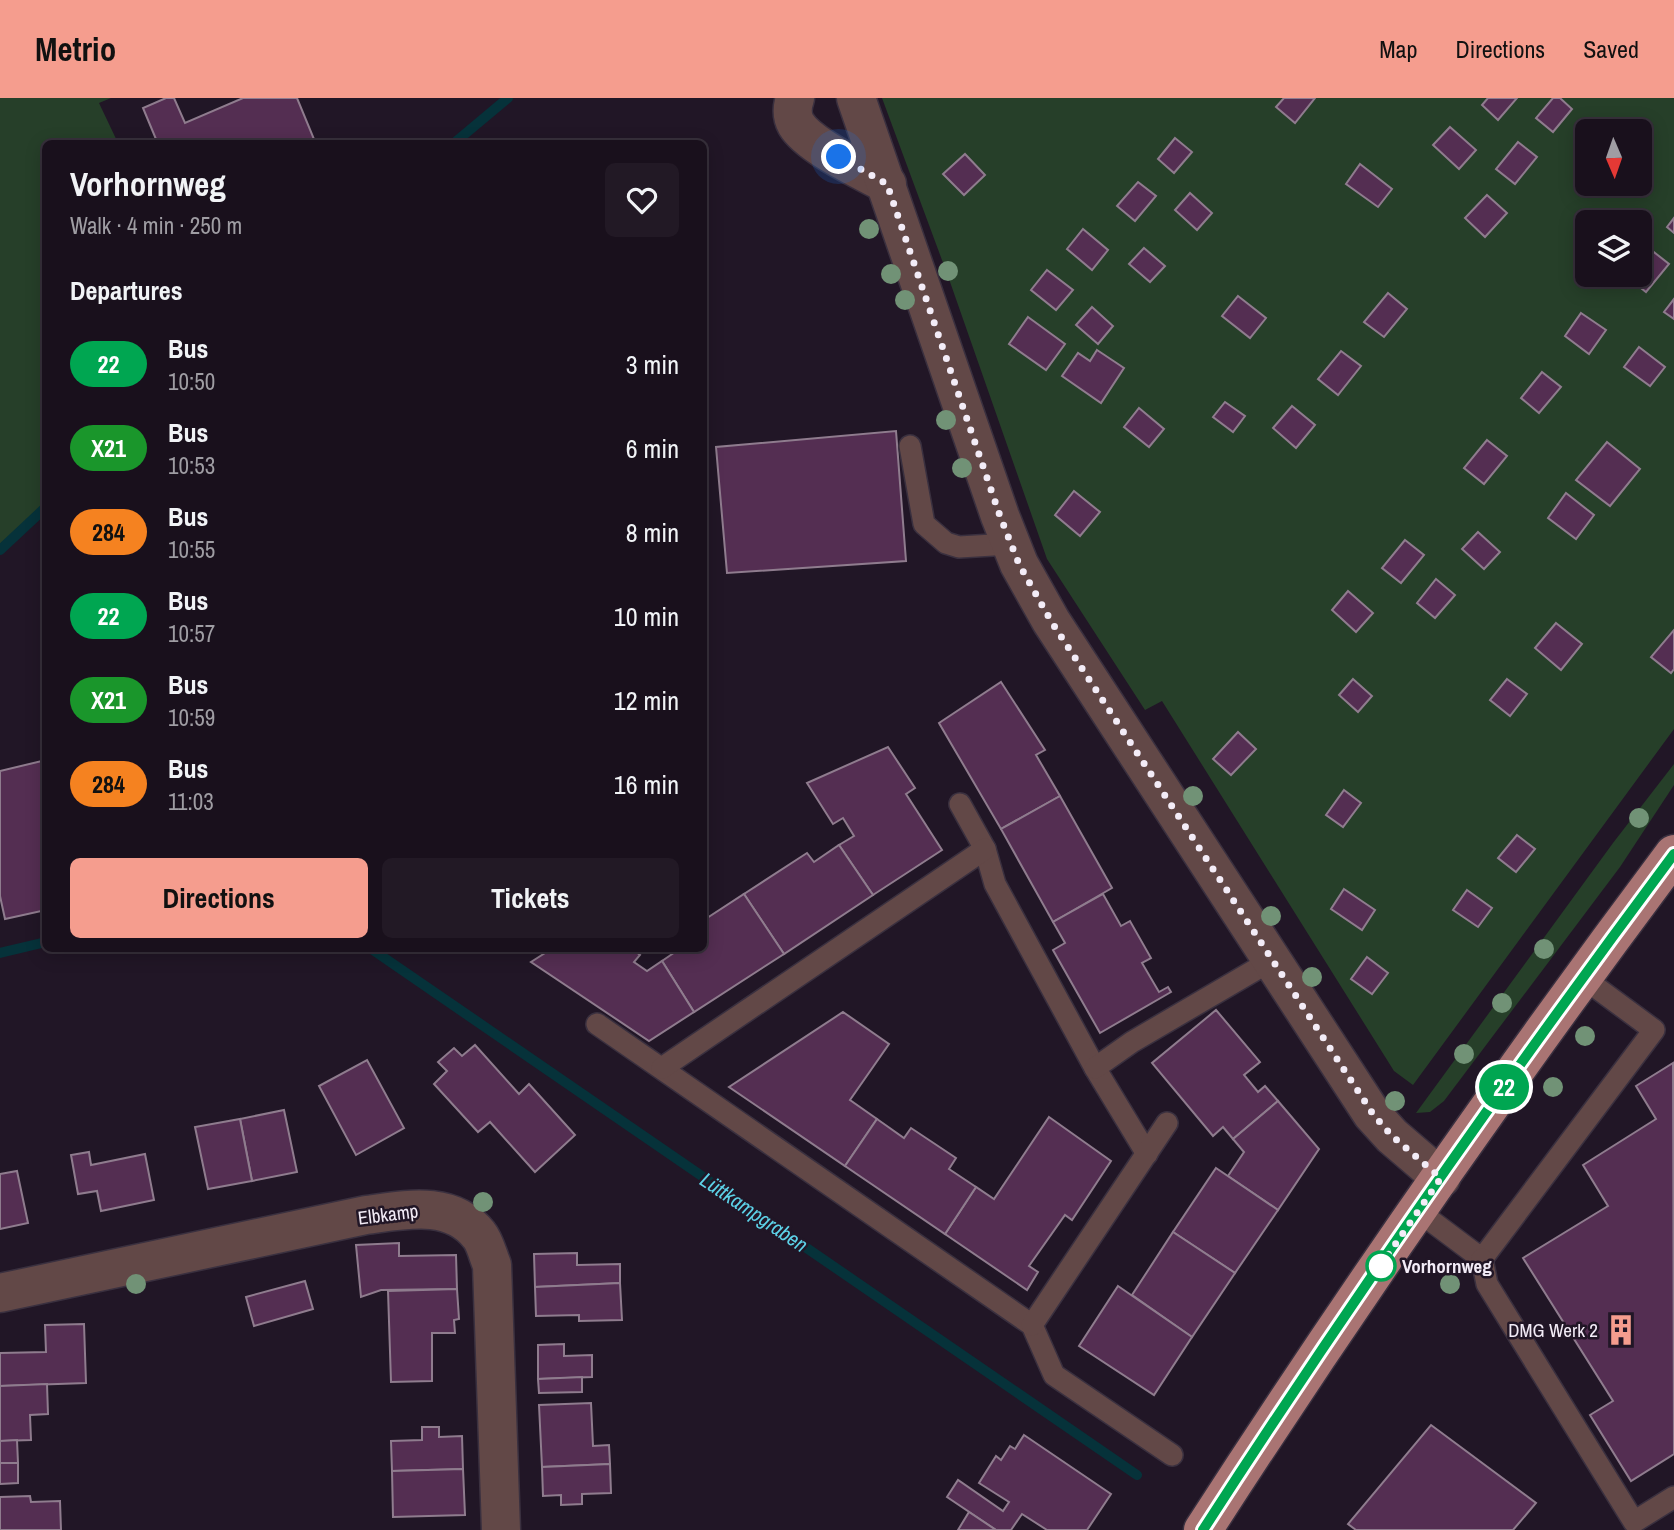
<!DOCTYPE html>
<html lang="en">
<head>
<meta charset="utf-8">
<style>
  :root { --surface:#19101c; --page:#221925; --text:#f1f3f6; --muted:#9f9da3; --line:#37303b; --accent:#f59d8e }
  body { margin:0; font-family:"Archivo Narrow",sans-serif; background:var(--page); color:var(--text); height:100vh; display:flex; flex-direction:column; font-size:26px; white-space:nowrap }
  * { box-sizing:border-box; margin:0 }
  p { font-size:23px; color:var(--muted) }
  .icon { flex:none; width:38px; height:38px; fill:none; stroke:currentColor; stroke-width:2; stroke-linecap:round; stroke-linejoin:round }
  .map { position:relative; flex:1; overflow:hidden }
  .sheet { position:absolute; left:42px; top:42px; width:665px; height:812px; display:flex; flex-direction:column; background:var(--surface); border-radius:10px; box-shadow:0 4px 18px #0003,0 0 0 2px var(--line) }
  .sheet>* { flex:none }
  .badge { padding:0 14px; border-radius:23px; font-size:24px; line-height:46px }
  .needle { width:46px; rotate:178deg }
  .fabs { position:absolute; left:1575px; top:21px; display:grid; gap:14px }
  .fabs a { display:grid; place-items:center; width:77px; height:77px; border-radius:10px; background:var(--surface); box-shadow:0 4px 18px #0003,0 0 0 2px var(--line); font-size:35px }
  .you { position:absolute; width:35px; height:35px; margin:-18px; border:5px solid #fff; border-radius:50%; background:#1a73e8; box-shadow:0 0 0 10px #1a73e833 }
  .map>.badge { position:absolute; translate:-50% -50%; box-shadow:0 0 0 4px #fff }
  h2 { padding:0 28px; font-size:26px; line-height:63px }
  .round { display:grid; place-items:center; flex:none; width:74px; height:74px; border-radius:10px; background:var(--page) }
  .overview { display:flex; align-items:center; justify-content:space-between; height:119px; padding:0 28px }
  h1 { font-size:33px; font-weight:700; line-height:52px }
  .button { display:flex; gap:14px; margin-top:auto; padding:14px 28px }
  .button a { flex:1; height:80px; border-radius:10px; background:var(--accent); color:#111; font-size:28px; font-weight:700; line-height:80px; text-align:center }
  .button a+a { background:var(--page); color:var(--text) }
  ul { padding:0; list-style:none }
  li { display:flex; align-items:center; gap:21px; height:84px; padding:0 28px }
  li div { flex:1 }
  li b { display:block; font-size:26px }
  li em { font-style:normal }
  li .badge { min-width:77px; font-weight:700; text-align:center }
  header { display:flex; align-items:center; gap:42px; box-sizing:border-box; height:98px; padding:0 35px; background:var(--accent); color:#111 }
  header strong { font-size:33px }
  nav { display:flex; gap:38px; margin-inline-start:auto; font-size:24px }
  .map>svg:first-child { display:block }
  .green { fill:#263f29; fill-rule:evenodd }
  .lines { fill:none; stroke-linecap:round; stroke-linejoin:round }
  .stream { stroke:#06323a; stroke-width:10 }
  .building { fill:#542e52; stroke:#8f7c8e; stroke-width:2 }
  .lane-casing { stroke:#3a303f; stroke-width:24 }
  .street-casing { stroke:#3a303f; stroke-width:41 }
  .primary-casing { stroke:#3a303f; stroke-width:41 }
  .lane { stroke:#624847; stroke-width:21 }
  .street { stroke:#624847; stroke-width:38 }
  .primary { stroke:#a97473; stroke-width:38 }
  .tree { fill:#719276 }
  .line-casing { stroke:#fff; stroke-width:16 }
  .line { stroke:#00a651; stroke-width:10 }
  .walk { stroke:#f3ecf7; stroke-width:7; stroke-dasharray:0 12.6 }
  .stop-dot { fill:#fff; stroke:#00a651; stroke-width:3.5 }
  .labels { text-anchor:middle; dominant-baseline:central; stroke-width:5; stroke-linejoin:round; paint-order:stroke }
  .street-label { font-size:19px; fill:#f3ecf7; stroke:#211626 }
  .stop-label { font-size:19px; font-weight:bold; fill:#f3ecf7; stroke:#211626; text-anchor:start }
  .poi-label { font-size:19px; fill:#f3ecf7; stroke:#211626; text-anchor:end }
  .water-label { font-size:21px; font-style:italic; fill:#5dd2e8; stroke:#211626 }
</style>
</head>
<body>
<header>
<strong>Metrio</strong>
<nav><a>Map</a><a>Directions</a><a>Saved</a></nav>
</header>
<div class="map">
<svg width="1674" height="1432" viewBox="0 0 1674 1432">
  <rect width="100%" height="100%" fill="#211626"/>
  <g class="green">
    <polygon points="0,0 111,0 99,5 118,45 46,46 45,409 0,456"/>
    <path d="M882,0H1674V631L1413,987L1394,973L1162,603L1145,612L1047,461L949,181ZM1587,33H1640V86H1587ZM1587,124H1640V177H1587Z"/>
    <polygon points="1674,666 1674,687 1620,769 1444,1003 1430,1014 1416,1015 1613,745"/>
  </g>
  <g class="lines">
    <g class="stream">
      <polyline points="453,46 508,0"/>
      <polyline points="0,452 46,409"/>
      <polyline points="370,850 1137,1377"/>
      <polyline points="0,855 46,844"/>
    </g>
  </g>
  <g class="building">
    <polygon points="166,0 174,0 185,25 243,0 297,0 316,46 158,46 143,10"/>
    <polygon points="1284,0 1315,0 1295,25 1276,9"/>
    <polygon points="1488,0 1517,0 1498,22 1482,7"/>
    <polygon points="1553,0 1560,0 1572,11 1553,34 1536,20"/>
    <polygon points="1450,29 1476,52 1459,71 1433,47"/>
    <polygon points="1175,40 1192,54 1174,75 1158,61"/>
    <polygon points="1518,44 1537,59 1515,86 1496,71"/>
    <polygon points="965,56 985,77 964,97 943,76"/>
    <polygon points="1360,66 1392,91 1378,109 1346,86"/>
    <polygon points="1138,84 1156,98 1135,123 1117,108"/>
    <polygon points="1190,95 1212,115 1197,132 1175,112"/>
    <polygon points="1487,97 1507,115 1485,139 1465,120"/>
    <polygon points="1674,120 1674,135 1667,129"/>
    <polygon points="1083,131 1108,152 1092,172 1067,151"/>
    <polygon points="1144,150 1165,168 1150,184 1129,166"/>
    <polygon points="1650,151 1669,166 1646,194 1627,179 1629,177 1640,177 1640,163"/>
    <polygon points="1047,172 1073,192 1056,212 1031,192"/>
    <polygon points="1388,195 1407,211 1384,239 1364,224"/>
    <polygon points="1238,198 1266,220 1250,240 1222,218"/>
    <polygon points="1674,201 1674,221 1664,214"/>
    <polygon points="1092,209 1113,228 1098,246 1076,227"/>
    <polygon points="1581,215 1606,232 1589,256 1565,238"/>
    <polygon points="1028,219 1065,246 1046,272 1009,246"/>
    <polygon points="1639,249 1665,269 1650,288 1624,269"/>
    <polygon points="1097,252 1124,270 1101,305 1062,278 1078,255 1090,263"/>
    <polygon points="1341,253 1361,268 1338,297 1318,281"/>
    <polygon points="1542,274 1561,289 1539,315 1521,300"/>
    <polygon points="1225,304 1245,318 1233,334 1213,319"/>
    <polygon points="1292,308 1315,327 1296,350 1273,330"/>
    <polygon points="1139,310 1164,331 1149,349 1124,329"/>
    <polygon points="896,333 906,463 727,475 716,349"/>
    <polygon points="1487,342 1507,358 1484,386 1464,370"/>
    <polygon points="1607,344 1640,371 1610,408 1576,382"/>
    <polygon points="1074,393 1100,414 1080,438 1055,417"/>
    <polygon points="1566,395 1594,417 1576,441 1548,420"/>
    <polygon points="1478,434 1500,454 1484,471 1462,451"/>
    <polygon points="1405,442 1424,457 1401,485 1382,470"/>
    <polygon points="1436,481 1455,497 1435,520 1417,505"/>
    <polygon points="1348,493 1373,515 1356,534 1332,512"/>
    <polygon points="1556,525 1582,546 1561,572 1535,550"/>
    <polygon points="1674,532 1674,571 1671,575 1651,559"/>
    <polygon points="1353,581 1372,598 1358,614 1339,597"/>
    <polygon points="1507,581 1527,596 1510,618 1490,602"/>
    <polygon points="1001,584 1045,652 1036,657 1060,698 1001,731 939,625"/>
    <polygon points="1238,634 1256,651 1231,677 1213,661"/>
    <polygon points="888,649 915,690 906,696 942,752 873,797 839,747 854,738 843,720 833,726 807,685"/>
    <polygon points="46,662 46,812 5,821 0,798 0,673"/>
    <polygon points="1344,692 1361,705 1343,729 1326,717"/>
    <polygon points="1060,698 1112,790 1053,824 1001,731"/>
    <polygon points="1517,737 1535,751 1516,774 1498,760"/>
    <polygon points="839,747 873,797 784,856 744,796 807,755 814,764"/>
    <polygon points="1344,791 1375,812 1362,832 1331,811"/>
    <polygon points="1467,792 1492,810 1478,829 1453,812"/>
    <polygon points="744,796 784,856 694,914 662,863 681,850 704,850 704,822"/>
    <polygon points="1103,796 1121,828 1130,823 1151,860 1142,865 1159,894 1168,889 1171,894 1100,935 1053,852 1065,845 1053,824"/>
    <polygon points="553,850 631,850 640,857 634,864 647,873 662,863 694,914 649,943 531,864"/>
    <polygon points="1367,859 1388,875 1372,896 1351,881"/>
    <polygon points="1216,912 1260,964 1244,977 1258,994 1265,988 1278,1003 1233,1041 1223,1029 1213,1038 1152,965"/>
    <polygon points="843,914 889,946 850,1002 877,1021 845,1068 729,989"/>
    <polygon points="475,947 519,996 529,986 575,1037 535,1074 490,1024 478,1034 434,986 447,973 438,964 454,950 462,958"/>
    <polygon points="367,962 404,1030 356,1057 319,988"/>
    <polygon points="1673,965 1674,1356 1631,1383 1590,1317 1613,1303 1523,1160 1608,1108 1583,1067 1656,1021 1636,988"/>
    <polygon points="1278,1003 1319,1051 1278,1112 1228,1078 1244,1054 1233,1041"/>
    <polygon points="284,1012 297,1074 252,1083 240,1021"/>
    <polygon points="1049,1019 1111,1063 1072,1122 1065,1117 1029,1168 1038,1174 1027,1192 945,1136 976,1089 994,1101"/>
    <polygon points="240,1021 252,1083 208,1091 195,1029"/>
    <polygon points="877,1021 904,1040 911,1030 956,1060 949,1071 976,1089 945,1136 845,1068"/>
    <polygon points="89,1054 91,1067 145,1056 154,1102 101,1113 97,1093 78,1096 71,1057"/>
    <polygon points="1216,1070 1278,1112 1235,1175 1173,1134"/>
    <polygon points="17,1073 28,1125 0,1131 0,1076"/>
    <polygon points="1173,1134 1235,1175 1192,1239 1132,1197"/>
    <polygon points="399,1145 399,1158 456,1157 457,1191 381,1192 361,1199 356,1147"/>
    <polygon points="577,1155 577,1167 620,1166 620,1185 535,1189 534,1156"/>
    <polygon points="305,1183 313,1211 254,1228 246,1199"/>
    <polygon points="620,1185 622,1222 579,1223 579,1217 536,1218 535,1189"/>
    <polygon points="1118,1188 1192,1239 1154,1297 1079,1248"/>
    <polygon points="457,1191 459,1221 454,1222 455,1235 432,1235 432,1283 391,1284 388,1193"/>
    <polygon points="84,1226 86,1285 0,1288 0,1255 46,1254 45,1227"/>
    <polygon points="564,1246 564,1258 592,1257 592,1279 538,1281 538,1247"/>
    <polygon points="582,1279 582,1294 539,1295 538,1281"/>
    <polygon points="47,1286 48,1316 30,1317 31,1342 0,1343 0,1288"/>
    <polygon points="591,1305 593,1348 609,1347 610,1366 542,1369 539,1307"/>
    <polygon points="1431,1327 1536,1405 1513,1432 1356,1432 1348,1426"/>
    <polygon points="422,1329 439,1329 439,1339 462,1338 463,1371 392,1373 391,1343 422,1342"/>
    <polygon points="1024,1337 1111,1396 1087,1432 1047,1432 1022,1416 1011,1432 996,1432 947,1399 958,1382 1003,1413 1009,1404 979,1385 996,1358 1001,1362 1010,1348 1015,1351"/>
    <polygon points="17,1342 18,1365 0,1365 0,1343"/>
    <polygon points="0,1365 18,1365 18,1385 0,1386"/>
    <polygon points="610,1366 611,1395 582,1396 582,1406 561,1407 561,1397 543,1398 542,1369"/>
    <polygon points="463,1371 465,1417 393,1419 392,1373"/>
    <polygon points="30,1398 31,1404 60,1403 61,1432 0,1432 0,1399"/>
    <polygon points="969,1414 996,1432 958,1432"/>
  </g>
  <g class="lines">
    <defs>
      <g id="lane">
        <polyline points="910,348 924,426 946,445 959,449 1010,446"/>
        <polyline points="960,706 985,751 995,786 1095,970 1147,1056"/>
        <polyline points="597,926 1032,1227 1054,1277 1172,1357"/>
        <polyline points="662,970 985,751"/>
        <polyline points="1095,970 1132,944 1272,862"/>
        <polyline points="1418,1113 1482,1161 1654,932 1582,879"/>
        <polyline points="1482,1161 1487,1186 1634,1424 1674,1399"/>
        <polyline points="1032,1227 1167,1025"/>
      </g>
      <g id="street">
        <path d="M795,0C792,9 791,17 796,26C809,48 863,73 887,86"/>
        <polyline points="856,0 1000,418 1019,466 1051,523 1372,1016 1392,1038 1441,1080"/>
        <path d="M0,1195L366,1117C404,1112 451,1101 479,1137C485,1144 488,1158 492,1167L501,1432"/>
      </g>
      <path id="primary" d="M1203,1432C1352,1201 1509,976 1674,756"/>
    </defs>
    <use href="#lane" class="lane-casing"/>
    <use href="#street" class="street-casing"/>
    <use href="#primary" class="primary-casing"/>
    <use href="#lane" class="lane"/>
    <use href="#street" class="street"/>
    <use href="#primary" class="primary"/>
  </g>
  <g class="tree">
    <circle cx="869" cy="131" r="10"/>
    <circle cx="948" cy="173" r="10"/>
    <circle cx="891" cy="176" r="10"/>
    <circle cx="905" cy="202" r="10"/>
    <circle cx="946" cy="322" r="10"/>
    <circle cx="962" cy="370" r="10"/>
    <circle cx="1193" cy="698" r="10"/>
    <circle cx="1639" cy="720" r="10"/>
    <circle cx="1271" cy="818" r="10"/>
    <circle cx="1544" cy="851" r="10"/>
    <circle cx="1312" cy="879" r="10"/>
    <circle cx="1502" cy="905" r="10"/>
    <circle cx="1585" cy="938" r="10"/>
    <circle cx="1464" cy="956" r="10"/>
    <circle cx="1553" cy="989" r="10"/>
    <circle cx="1395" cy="1003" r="10"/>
    <circle cx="483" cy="1104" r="10"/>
    <circle cx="136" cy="1186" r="10"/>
    <circle cx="1450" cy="1186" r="10"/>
  </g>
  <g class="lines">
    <defs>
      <path id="line" d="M1203,1432C1352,1201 1510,976 1674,756"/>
    </defs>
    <use href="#line" class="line-casing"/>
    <use href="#line" class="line"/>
    <polyline class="walk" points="839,59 887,86 1000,418 1019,466 1051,523 1373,1016 1392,1038 1441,1080 1379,1170 1381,1168"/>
  </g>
  <defs>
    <symbol id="building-bare" viewBox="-9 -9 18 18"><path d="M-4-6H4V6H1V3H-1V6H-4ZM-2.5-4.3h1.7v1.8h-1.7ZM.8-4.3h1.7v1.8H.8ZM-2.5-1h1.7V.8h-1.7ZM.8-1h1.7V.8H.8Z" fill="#f59d8e" stroke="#211626" stroke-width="2.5" paint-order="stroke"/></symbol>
  </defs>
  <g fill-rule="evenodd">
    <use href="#building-bare" x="1599" y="1210" width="44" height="44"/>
  </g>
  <circle class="stop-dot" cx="1381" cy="1168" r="14"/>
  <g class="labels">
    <g class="street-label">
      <text transform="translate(388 1116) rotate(-7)">Elbkamp</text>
    </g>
    <g class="stop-label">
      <text x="1402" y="1168">Vorhornweg</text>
    </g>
    <g class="poi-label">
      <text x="1598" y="1232">DMG Werk 2</text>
    </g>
    <g class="water-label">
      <text transform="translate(754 1114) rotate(34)">Lüttkampgraben</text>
    </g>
  </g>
</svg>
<div class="fabs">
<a><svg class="needle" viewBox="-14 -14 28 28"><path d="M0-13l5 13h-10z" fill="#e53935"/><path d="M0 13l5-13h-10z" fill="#9f9da3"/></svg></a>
<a><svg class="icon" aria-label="layers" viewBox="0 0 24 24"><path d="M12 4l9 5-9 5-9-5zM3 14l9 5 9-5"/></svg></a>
</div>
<div class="you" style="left:839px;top:59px"></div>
<b class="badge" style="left:1504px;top:989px;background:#00a651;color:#fff">22</b>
<section class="sheet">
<div class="overview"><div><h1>Vorhornweg</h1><p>Walk · 4 min · 250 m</p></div><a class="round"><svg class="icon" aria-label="heart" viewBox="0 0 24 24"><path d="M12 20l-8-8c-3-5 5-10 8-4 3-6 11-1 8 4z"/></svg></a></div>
<h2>Departures</h2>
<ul>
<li><span class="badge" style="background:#00a651;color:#fff">22</span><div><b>Bus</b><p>10:50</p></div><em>3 min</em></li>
<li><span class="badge" style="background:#1a962b;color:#fff">X21</span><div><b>Bus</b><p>10:53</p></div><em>6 min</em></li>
<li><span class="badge" style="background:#f58220;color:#111">284</span><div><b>Bus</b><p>10:55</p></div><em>8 min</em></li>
<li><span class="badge" style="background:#00a651;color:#fff">22</span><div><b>Bus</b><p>10:57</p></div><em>10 min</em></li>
<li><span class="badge" style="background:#1a962b;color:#fff">X21</span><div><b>Bus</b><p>10:59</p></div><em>12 min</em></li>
<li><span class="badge" style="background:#f58220;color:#111">284</span><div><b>Bus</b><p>11:03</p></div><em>16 min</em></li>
</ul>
<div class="button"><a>Directions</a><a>Tickets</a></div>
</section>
</div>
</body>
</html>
